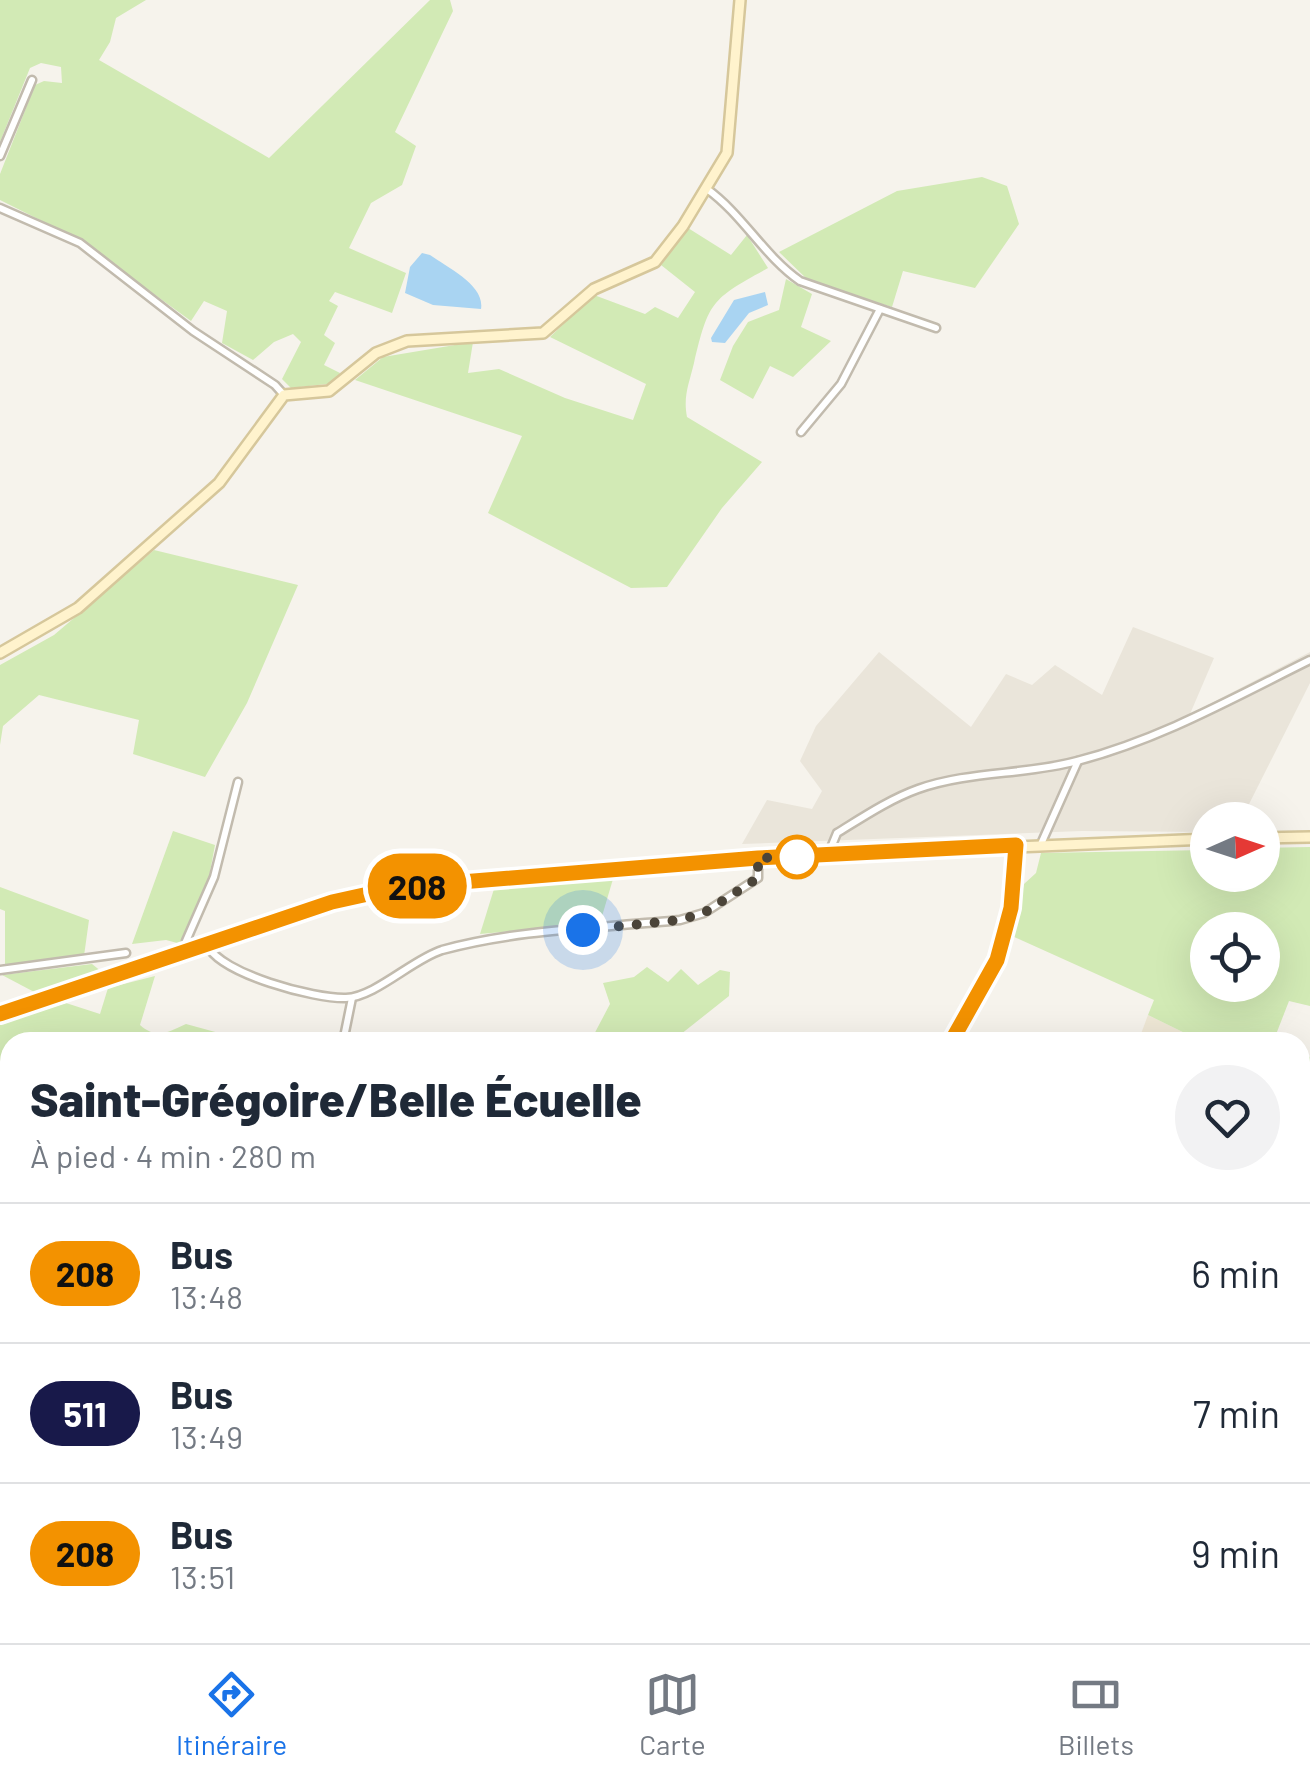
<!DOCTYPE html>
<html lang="fr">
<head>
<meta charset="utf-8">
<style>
  :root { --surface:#fff; --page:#f2f2f3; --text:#1f2937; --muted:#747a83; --line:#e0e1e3; --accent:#1a73e8 }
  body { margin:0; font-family:Barlow,sans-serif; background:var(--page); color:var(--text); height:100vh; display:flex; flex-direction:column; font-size:38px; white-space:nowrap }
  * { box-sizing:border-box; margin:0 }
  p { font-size:32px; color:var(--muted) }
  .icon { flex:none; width:55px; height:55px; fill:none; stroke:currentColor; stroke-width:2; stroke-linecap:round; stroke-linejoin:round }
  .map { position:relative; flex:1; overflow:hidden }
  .side { position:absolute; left:0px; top:1032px; width:1310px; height:612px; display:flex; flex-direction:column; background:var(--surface); border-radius:30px 30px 0 0; box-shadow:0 10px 40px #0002 }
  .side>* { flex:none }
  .badge { padding:0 20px; border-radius:32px; font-size:35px; line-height:65px }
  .needle { width:65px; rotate:87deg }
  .tools { position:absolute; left:1190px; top:802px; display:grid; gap:20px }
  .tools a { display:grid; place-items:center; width:90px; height:90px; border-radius:50%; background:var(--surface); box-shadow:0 10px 40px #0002; font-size:50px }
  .you { position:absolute; width:50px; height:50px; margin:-25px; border:8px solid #fff; border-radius:50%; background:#1a73e8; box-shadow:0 0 0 15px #1a73e833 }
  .map>.badge { position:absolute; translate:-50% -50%; box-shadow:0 0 0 5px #fff }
  .round { display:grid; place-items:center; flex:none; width:105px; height:105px; border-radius:52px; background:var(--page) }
  .headline { display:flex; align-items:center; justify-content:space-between; height:170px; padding:0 30px }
  h1 { font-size:48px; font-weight:800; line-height:75px }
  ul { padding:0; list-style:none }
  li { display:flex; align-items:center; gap:30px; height:140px; padding:0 30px; border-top:2px solid var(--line) }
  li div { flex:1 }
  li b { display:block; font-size:38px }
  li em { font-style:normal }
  li .badge { min-width:110px; font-weight:700; text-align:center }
  .dock { display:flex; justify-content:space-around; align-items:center; height:140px; border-top:2px solid var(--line); background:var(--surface); font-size:28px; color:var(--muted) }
  .dock a { display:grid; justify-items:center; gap:5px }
  .dock .current { color:var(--accent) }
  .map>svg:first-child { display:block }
  .residential { fill:#eae5da }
  .education { fill:#efe8d6 }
  .green { fill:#d2eab5; fill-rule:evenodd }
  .water { fill:#a9d4f2 }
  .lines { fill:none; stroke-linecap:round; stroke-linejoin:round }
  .stream { stroke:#a9d4f2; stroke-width:2.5 }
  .street-casing { stroke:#c2bbae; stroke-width:11 }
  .secondary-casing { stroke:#d6c79b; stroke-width:14 }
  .street { stroke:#fff; stroke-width:6 }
  .secondary { stroke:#fff3cd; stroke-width:9 }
  .line-casing { stroke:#fff; stroke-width:22 }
  .line { stroke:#f39200; stroke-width:15 }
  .walk { stroke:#4b4439; stroke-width:10; stroke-dasharray:0 18 }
  .stop-dot { fill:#fff; stroke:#f39200; stroke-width:5 }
</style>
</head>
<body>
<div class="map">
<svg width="1310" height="1643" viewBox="0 0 1310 1643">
  <rect width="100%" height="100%" fill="#f6f3ec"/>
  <g class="residential">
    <polygon points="1133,627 1214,658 1190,714 1310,652 1310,683 1241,820 1208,820 1207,832 1082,831 742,844 767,800 812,809 822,791 800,761 816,726 879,652 971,727 1006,674 1032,685 1055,665 1102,695"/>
    <polygon points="13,1635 221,1635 235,1638 234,1643 3,1643"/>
  </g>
  <polygon class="education" points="1148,1015 1203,1042 1138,1042"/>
  <g class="green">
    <polygon points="0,0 146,0 116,18 110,42 99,60 269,158 430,0 450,0 453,11 395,132 416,146 402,185 371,203 349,248 406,273 392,313 335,292 329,301 338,306 324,335 335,343 324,365 340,373 335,383 291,388 282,379 301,342 293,334 274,342 253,360 222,343 227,311 204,301 191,321 78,239 0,200 0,174 35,85 44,81 62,83 61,67 41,63 30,68 0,142"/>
    <polygon points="982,177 1007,186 1019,224 975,288 903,271 892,307 810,282 779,252 897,191"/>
    <path d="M688,228L731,255L747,235L768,268C712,299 709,300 694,363C689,384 683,396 687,417L762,462L722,508L667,587L631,588L488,513L522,436L355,380L383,357L473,342L468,373L499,369L565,398L633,420L646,384L550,337L594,295L645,314L655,307L678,318L695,292L661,265Z"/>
    <polygon points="786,279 812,294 801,327 831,341 793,377 770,366 753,399 720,380 733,346 748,322 779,310"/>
    <polygon points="154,550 298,585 247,703 205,777 133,754 139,720 39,695 3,726 0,745 0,665 54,635"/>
    <polygon points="173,831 215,845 207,888 181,944 166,940 132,944"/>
    <path d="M1310,847V1006L1289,1001L1275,1037L1284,1042H1203L1148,1015L1154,1000L1012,936L1024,884L1036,873L1041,853L1207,850L1208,875H1262L1263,848ZM1208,930H1262V985H1208Z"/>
    <polygon points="613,879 600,923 480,934 494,889"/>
    <polygon points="0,887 89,920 84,956 5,965 5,911 0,909"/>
    <polygon points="92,964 102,972 38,994 2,975"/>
    <polygon points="647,967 668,982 681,969 698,985 720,970 730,972 729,996 671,1042 590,1042 610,1004 603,983 634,977"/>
    <path d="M155,976L140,1025C157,1040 168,1032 186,1024L252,1042H10V1280L0,1275V1024L66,1003L100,1014L108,988Z"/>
    <polygon points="1300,1051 1310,1057 1310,1553 1300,1585 1300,1309 1305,1292 1300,1290"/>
    <polygon points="2,1319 10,1323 13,1635 0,1643"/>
    <polygon points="305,1635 1259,1635 1281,1643 304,1643"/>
  </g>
  <g class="water">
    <path d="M422,253L430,255C448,268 485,285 481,309L433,305L405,293L410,267Z"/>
    <polygon points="765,292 768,305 749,313 725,343 712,342 711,338 734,300"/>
  </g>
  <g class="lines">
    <g class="stream">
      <polyline points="1300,1363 1310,1362"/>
      <polyline points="1300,1445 1310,1446"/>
      <polyline points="825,1643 826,1635"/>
    </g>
    <defs>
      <g id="street">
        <polyline points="0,156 32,80"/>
        <path d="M707,189C743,215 764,256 800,281L936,328"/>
        <polyline points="0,208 80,243 193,331 275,385 284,395"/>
        <polyline points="801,432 841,384 880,309"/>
        <polyline points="1041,844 1078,761"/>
        <path d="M828,855L837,833C863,817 890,799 918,789C968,771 1026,775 1077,761C1161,739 1233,698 1310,660"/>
        <path d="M207,945C221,974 314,999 346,998C375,997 413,959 442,950C518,929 602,928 680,920L704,913L758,878V858"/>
        <polyline points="186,952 186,941 214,877 238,782"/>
        <polyline points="0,970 126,953"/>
        <polyline points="343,1042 352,998"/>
        <polyline points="951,1042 997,960 1011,908 1016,846"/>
        <polyline points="42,1643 44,1635"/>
        <polyline points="117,1643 118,1635"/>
      </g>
      <g id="secondary">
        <polyline points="0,653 78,608 219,483 284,395 329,391 376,353 407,341 543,333 594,289 655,262 683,226 727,153 740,0"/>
        <polyline points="1262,838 1310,837"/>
        <polyline points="0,1014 332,902 400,887 758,858 1208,839"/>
        <polyline points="1300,1612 1310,1579"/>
        <polyline points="1290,1643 1293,1635"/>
      </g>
    </defs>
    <use href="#street" class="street-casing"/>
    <use href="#secondary" class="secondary-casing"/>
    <use href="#street" class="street"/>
    <use href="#secondary" class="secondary"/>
  </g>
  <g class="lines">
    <defs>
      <polyline id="line" points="0,1014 332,902 400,887 758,858 1016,845 1011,908 997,960 951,1042"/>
    </defs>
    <use href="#line" class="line-casing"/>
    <use href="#line" class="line"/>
    <polyline class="walk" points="583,930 680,920 704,913 758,878 758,858 797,857"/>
  </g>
  <circle class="stop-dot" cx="797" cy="857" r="20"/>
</svg>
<div class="tools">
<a><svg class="needle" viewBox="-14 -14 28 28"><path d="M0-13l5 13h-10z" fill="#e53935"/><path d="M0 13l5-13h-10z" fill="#747a83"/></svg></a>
<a><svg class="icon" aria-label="locate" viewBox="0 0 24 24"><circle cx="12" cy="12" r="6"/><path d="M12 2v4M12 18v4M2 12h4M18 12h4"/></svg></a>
</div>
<div class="you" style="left:583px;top:930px"></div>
<b class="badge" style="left:417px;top:886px;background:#f39200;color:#111">208</b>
<section class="side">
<div class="headline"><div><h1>Saint-Grégoire/Belle Écuelle</h1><p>À pied · 4 min · 280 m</p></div><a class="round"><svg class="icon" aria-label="heart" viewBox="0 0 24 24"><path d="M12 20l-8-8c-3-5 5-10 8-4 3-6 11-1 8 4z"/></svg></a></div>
<ul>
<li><span class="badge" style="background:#f39200;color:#111">208</span><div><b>Bus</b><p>13:48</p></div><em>6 min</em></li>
<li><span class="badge" style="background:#18194a;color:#fff">511</span><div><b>Bus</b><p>13:49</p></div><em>7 min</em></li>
<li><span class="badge" style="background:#f39200;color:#111">208</span><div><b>Bus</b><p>13:51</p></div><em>9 min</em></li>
</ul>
</section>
</div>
<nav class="dock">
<a class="current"><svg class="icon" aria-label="directions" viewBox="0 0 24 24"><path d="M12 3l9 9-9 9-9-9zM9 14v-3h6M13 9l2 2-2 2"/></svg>Itinéraire</a>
<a><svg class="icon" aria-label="map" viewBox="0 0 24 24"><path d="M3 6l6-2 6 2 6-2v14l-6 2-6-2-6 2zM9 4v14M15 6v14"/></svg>Carte</a>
<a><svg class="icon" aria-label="tickets" viewBox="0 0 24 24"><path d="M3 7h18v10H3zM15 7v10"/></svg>Billets</a>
</nav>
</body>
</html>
